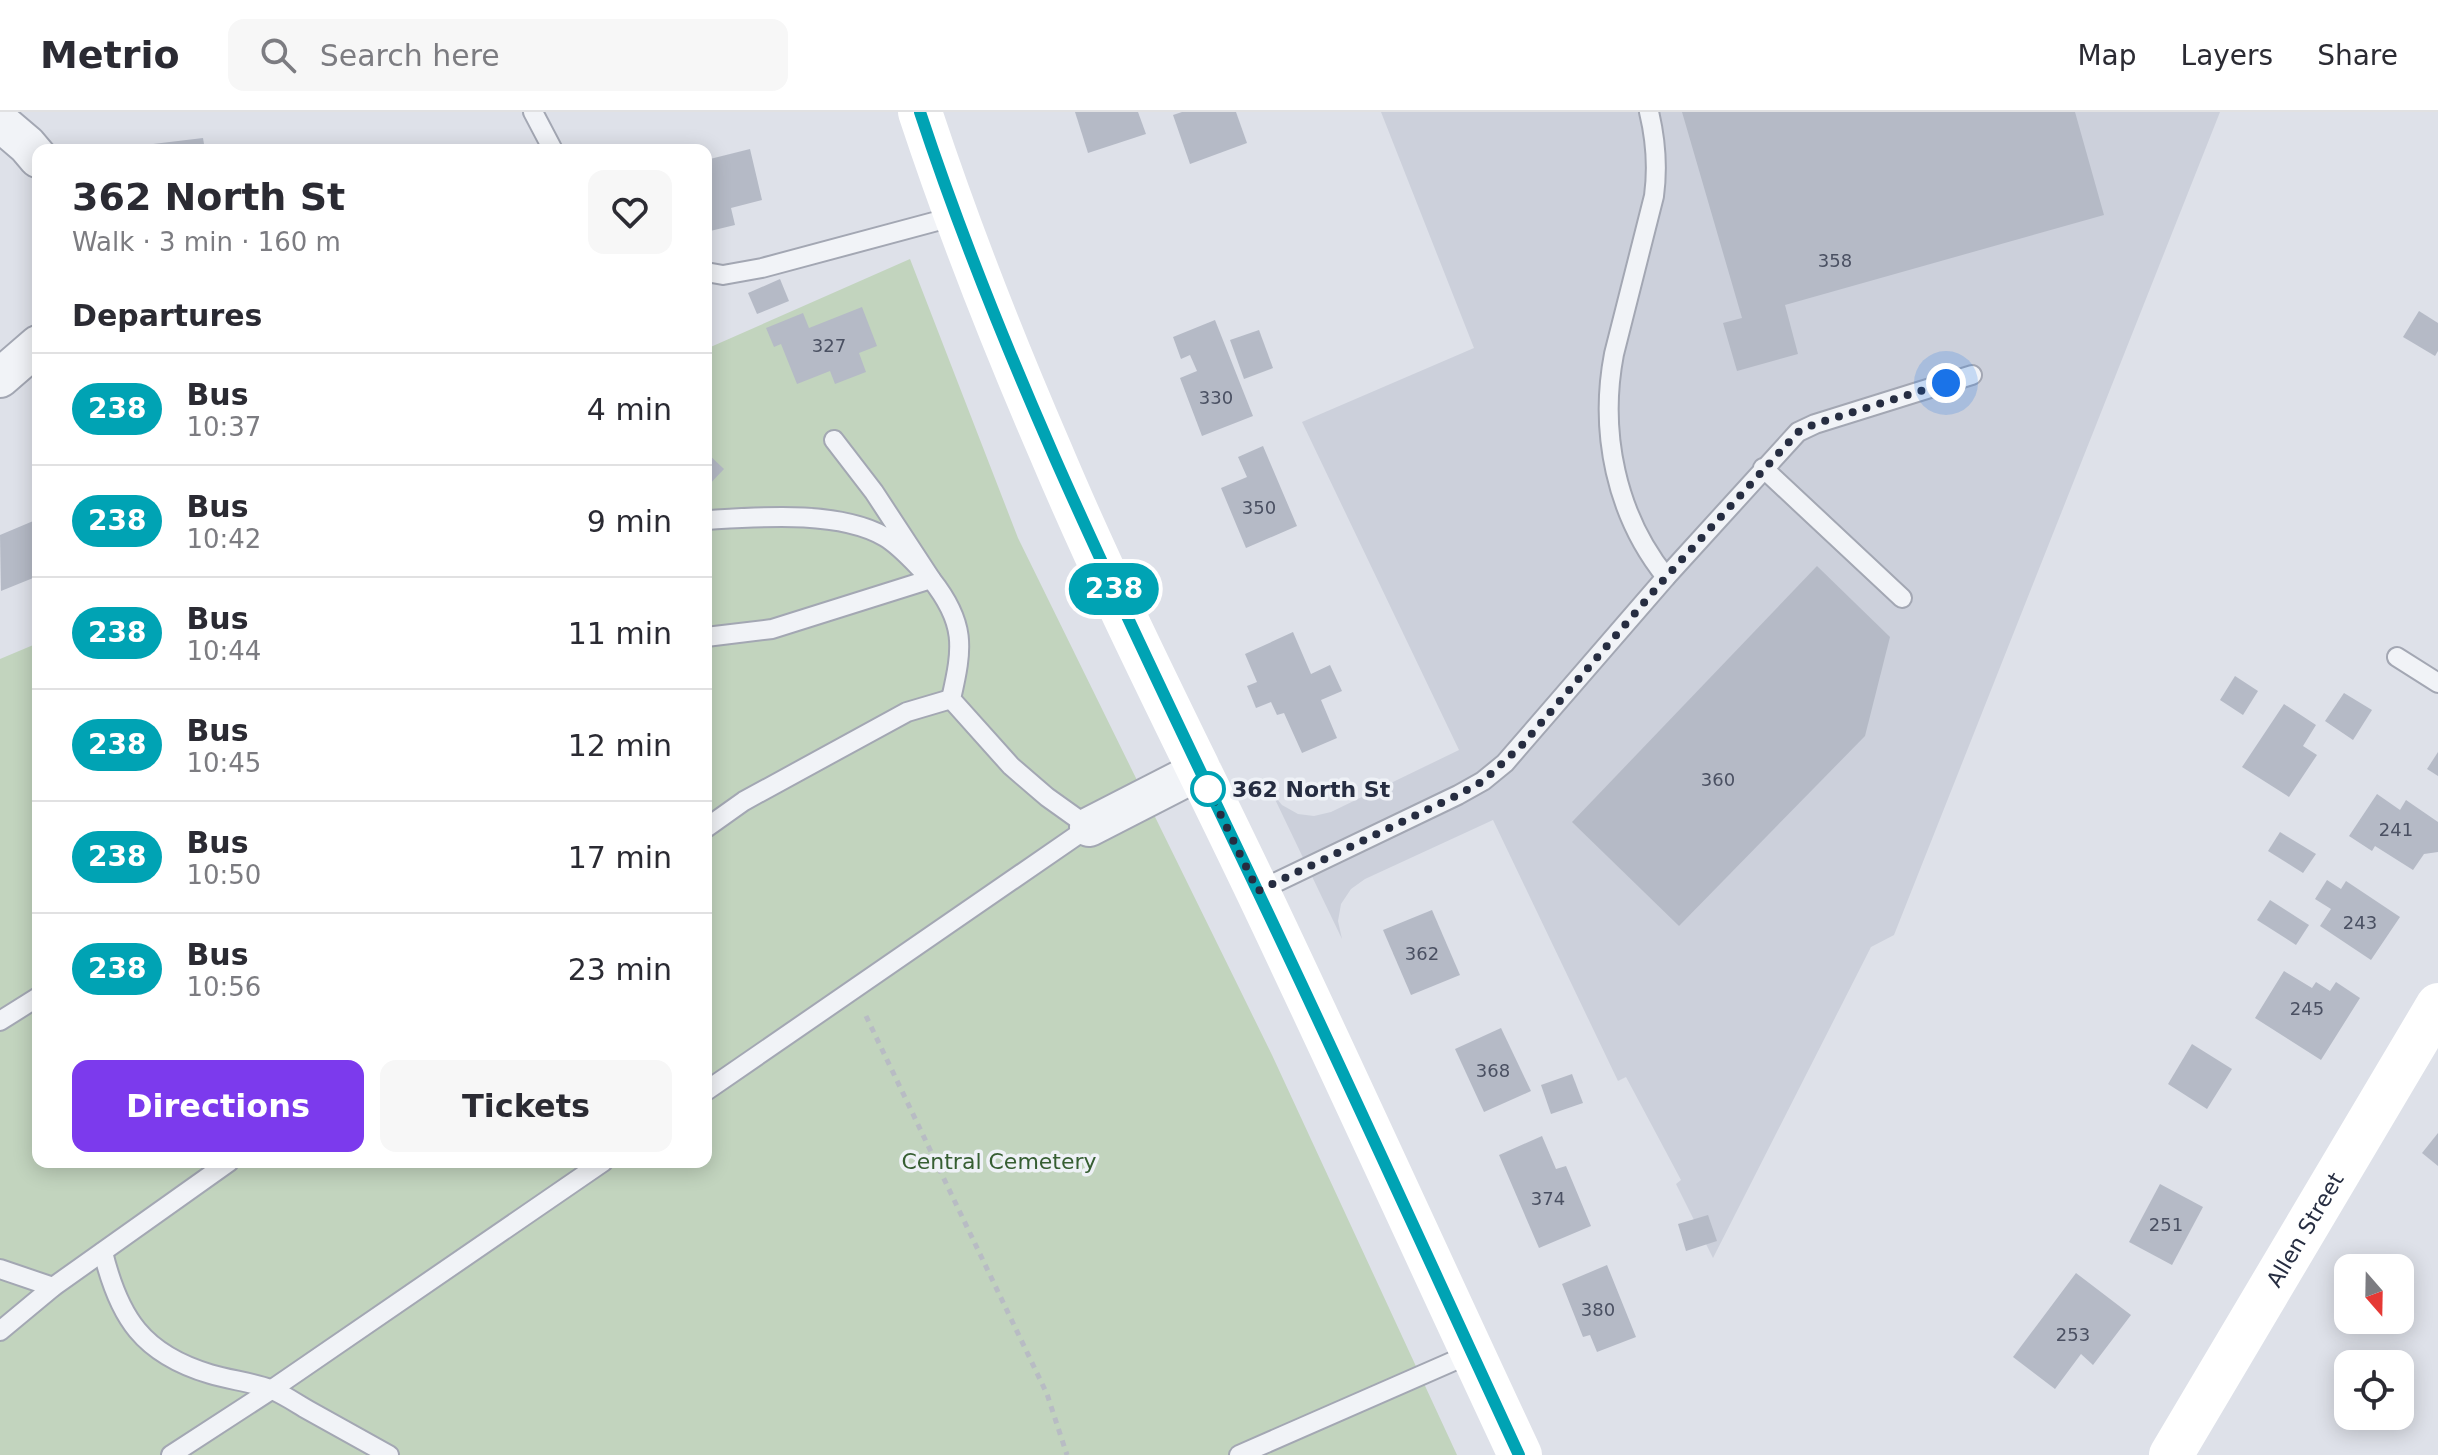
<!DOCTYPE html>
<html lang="en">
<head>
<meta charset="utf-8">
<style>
  :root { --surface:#fff; --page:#f7f7f7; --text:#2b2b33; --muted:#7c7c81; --line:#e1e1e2; --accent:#7c3aed }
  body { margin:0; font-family:"DejaVu Sans",sans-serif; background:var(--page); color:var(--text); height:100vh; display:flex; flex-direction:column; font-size:30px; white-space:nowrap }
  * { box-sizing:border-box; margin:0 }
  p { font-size:26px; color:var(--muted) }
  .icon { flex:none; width:44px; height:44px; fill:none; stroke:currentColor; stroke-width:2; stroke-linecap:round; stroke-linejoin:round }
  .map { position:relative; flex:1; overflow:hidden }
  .panel { position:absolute; left:32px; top:32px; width:680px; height:1024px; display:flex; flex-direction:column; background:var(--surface); border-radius:16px; box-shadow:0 4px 20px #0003 }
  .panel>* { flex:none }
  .badge { padding:0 16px; border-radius:26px; font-size:28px; line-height:52px }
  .needle { width:52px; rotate:160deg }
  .tools { position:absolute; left:2334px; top:1142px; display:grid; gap:16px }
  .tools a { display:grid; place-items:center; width:80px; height:80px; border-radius:16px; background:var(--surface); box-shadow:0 4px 20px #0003; font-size:40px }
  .you { position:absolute; width:40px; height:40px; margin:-20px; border:6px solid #fff; border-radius:50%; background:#1a73e8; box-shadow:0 0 0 12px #1a73e833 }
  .map>.badge { position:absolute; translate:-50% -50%; box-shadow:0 0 0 4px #fff }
  h2 { padding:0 40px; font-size:30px; line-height:72px }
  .round { display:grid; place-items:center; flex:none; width:84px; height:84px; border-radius:16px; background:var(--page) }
  .head { display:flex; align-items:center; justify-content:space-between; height:136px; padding:0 40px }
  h1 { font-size:38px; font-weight:700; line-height:60px }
  .primary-button { display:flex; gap:16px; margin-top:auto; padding:16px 40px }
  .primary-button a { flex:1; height:92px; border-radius:16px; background:var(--accent); color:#fff; font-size:32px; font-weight:700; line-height:92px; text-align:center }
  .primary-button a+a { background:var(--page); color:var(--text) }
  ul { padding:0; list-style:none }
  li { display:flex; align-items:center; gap:24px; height:112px; padding:0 40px; border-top:2px solid var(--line) }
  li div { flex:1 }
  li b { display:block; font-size:30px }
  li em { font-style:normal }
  li .badge { min-width:88px; font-weight:700; text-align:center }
  header { display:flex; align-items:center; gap:48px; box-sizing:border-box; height:112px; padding:0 40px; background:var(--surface); border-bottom:2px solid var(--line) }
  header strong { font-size:38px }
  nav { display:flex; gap:44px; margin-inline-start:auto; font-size:28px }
  .search { width:560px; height:72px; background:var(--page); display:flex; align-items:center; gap:20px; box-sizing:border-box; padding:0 28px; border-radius:16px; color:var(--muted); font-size:30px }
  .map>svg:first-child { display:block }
  .built { fill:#ccd0db }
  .green { fill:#c2d4be }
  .building { fill:#b5bac6 }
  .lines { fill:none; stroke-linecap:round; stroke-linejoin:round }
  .lane-casing { stroke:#a3a7b3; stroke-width:22 }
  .street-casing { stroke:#a3a7b3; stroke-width:42 }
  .path { stroke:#b8bcc4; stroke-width:5; stroke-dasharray:6 6; stroke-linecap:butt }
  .lane { stroke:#f1f3f7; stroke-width:18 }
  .street { stroke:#f1f3f7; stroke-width:38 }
  .secondary { stroke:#fff; stroke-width:44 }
  .line-casing { stroke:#fff; stroke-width:18 }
  .line { stroke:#00a3b4; stroke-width:12 }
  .walk { stroke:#262d41; stroke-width:8; stroke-dasharray:0 14.4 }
  .stop-dot { fill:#fff; stroke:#00a3b4; stroke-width:4 }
  .labels { text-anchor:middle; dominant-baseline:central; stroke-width:7; stroke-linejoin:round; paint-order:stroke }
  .number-label { font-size:18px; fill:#4a5062 }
  .stop-label { font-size:22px; font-weight:bold; fill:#262d41; stroke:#eef1f6; text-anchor:start }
  .park-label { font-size:22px; fill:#365e32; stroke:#eef1f6 }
  .street-label { font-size:22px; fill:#262d41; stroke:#eef1f6 }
</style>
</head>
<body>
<header>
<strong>Metrio</strong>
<div class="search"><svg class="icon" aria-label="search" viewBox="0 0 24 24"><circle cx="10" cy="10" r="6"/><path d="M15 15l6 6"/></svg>Search here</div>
<nav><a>Map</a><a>Layers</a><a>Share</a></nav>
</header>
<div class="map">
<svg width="2438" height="1343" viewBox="0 0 2438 1343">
  <rect width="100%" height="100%" fill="#dee1e9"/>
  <polygon class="built" points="1381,0 2220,0 1894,823 1871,835 1713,1146 1676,1072 1681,1068 1626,965 1618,969 1493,708 1365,767 1351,777 1341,792 1338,809 1342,827 1272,681 1282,693 1298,702 1314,704 1331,700 1459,638 1302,310 1474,236"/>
  <polygon class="green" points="910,147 1018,426 1272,943 1457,1343 0,1343 0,547 38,531 38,1050 706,1050 706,237"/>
  <g class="building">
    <polygon points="1075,0 1138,0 1146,22 1088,41"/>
    <polygon points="1182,0 1236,0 1247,31 1190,52 1173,3"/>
    <polygon points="1682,0 2075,0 2104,103 1785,193 1798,242 1737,259 1723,211 1742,206"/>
    <polygon points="203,26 205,38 154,38 153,32"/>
    <polygon points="750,37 762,88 731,96 735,113 706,120 706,48"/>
    <polygon points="780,167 789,189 757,202 748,181"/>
    <polygon points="862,195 877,234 859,241 866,260 835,272 830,259 797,272 781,232 774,235 766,216 803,201 809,216"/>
    <polygon points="2419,199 2438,211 2438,239 2435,244 2403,225"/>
    <polygon points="1215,208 1253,304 1202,324 1180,266 1197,259 1190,243 1181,247 1173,225"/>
    <polygon points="1259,218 1273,256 1244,267 1230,228"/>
    <polygon points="1263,334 1297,414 1246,436 1221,376 1247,365 1238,345"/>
    <polygon points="706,340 724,357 706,376"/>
    <polygon points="38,407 38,464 1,479 0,423"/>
    <polygon points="1817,454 1890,525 1865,624 1679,814 1572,710"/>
    <polygon points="1293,520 1311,562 1330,553 1342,579 1321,588 1337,626 1302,641 1284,601 1277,603 1271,590 1256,596 1247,574 1257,570 1245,542"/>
    <polygon points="2235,564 2258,579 2243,603 2220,588"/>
    <polygon points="2344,581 2372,598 2353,628 2325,609"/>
    <polygon points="2284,592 2316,613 2303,634 2317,643 2289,685 2242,655"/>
    <polygon points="2438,640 2438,664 2427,657"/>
    <polygon points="2377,682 2400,698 2406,688 2438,710 2438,740 2424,742 2413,758 2375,734 2372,739 2349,724"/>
    <polygon points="2280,720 2316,742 2303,761 2268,739"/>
    <polygon points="2327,768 2341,777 2346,769 2400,805 2371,848 2320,814 2331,797 2315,787"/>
    <polygon points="2270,788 2309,813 2296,833 2257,808"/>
    <polygon points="1432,798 1460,863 1411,883 1383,818"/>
    <polygon points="2284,859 2312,876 2316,870 2330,879 2336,870 2360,886 2321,948 2255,906"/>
    <polygon points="1501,916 1531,979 1484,1000 1455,937"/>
    <polygon points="2192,932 2232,957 2207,997 2168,972"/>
    <polygon points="1572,962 1583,991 1551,1002 1541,973"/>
    <polygon points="2438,1021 2438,1054 2422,1041"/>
    <polygon points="1542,1024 1556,1057 1566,1054 1591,1114 1539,1136 1499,1043"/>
    <polygon points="2160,1072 2203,1095 2172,1153 2129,1130"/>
    <polygon points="1708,1103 1717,1129 1686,1139 1678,1112"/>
    <polygon points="1607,1153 1636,1225 1597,1240 1590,1223 1583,1225 1562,1172"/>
    <polygon points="2076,1161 2131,1203 2093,1253 2081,1242 2055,1277 2013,1245"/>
  </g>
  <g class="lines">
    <defs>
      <g id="lane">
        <polyline points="533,0 553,38"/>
        <path d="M1649,0C1656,29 1658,54 1654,84L1614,242C1599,320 1616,403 1666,465"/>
        <polyline points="706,160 723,163 762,156 956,104"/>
        <polyline points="1763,356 1902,486"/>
        <path d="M706,408C758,405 839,398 885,425C902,435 917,454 931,467L874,380L834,328"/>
        <path d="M706,525L772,517L931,467C966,511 963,535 951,587L1011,654L1047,685L1089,715L706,979"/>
        <polyline points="2397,545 2438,571"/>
        <polyline points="706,716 744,689 907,600 951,587"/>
        <polyline points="1258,779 1458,683 1483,669 1505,651 1666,465 1798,320 1815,312 1972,263"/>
        <polyline points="0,909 38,885"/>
        <path d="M103,1140C119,1206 143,1242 210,1262C230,1268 251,1270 270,1277C283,1282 296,1291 308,1298C335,1313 362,1328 389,1343"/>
        <polyline points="0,1157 53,1175"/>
        <polyline points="0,1219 53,1175 229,1050"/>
        <polyline points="171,1343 271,1278 603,1050"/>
        <polyline points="1239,1343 1472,1241"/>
      </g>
      <g id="street">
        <polyline points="0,10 27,33 38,46"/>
        <polyline points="0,266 38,233"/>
        <polyline points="1089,715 1200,658"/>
      </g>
    </defs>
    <use href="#lane" class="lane-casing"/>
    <use href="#street" class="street-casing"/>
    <polyline class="path" points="866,904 1047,1282 1067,1343"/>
    <use href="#lane" class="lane"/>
    <use href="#street" class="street"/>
    <g class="secondary">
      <path d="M920,0C958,115 1002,227 1050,338C1113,488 1188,633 1258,780C1347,967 1432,1155 1520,1343"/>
      <path id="s1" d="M2171,1343L2438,893"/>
    </g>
  </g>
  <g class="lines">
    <defs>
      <path id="line" d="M920,0C1009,270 1136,523 1258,780C1347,967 1432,1155 1519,1343"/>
    </defs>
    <use href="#line" class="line-casing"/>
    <use href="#line" class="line"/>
    <polyline class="walk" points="1208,677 1258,779 1458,683 1483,669 1523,632 1666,465 1798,320 1815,312 1946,271"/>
  </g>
  <circle class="stop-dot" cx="1208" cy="677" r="16"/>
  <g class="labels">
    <g class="number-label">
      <text x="1835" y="148">358</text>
      <text x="829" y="233">327</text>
      <text x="1216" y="285">330</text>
      <text x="1259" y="395">350</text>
      <text x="1718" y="667">360</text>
      <text x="2396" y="717">241</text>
      <text x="2360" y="810">243</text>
      <text x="1422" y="841">362</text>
      <text x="2307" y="896">245</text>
      <text x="1493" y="958">368</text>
      <text x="1548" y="1086">374</text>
      <text x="2166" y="1112">251</text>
      <text x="1598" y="1197">380</text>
      <text x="2073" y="1222">253</text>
    </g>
    <g class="stop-label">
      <text x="1232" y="677">362 North St</text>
    </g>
    <g class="park-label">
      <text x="999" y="1049">Central Cemetery</text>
    </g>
    <g class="street-label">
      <text stroke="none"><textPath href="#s1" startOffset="262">Allen Street</textPath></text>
    </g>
  </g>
</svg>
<div class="tools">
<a><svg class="needle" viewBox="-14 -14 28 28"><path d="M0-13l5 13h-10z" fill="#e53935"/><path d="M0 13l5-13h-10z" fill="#7c7c81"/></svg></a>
<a><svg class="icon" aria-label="locate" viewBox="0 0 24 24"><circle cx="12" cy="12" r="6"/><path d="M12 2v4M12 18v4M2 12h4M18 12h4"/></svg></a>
</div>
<div class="you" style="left:1946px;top:271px"></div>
<b class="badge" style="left:1114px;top:477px;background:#00a3b4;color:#fff">238</b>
<section class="panel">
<div class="head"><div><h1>362 North St</h1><p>Walk · 3 min · 160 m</p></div><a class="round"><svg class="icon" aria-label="heart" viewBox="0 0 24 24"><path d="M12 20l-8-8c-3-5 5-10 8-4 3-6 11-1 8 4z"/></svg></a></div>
<h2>Departures</h2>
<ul>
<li><span class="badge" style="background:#00a3b4;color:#fff">238</span><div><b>Bus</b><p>10:37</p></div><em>4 min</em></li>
<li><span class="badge" style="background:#00a3b4;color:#fff">238</span><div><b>Bus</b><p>10:42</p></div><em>9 min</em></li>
<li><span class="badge" style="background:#00a3b4;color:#fff">238</span><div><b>Bus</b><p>10:44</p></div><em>11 min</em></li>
<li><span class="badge" style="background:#00a3b4;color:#fff">238</span><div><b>Bus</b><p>10:45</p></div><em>12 min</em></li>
<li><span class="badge" style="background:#00a3b4;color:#fff">238</span><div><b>Bus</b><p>10:50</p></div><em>17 min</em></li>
<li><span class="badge" style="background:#00a3b4;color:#fff">238</span><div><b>Bus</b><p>10:56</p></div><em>23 min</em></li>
</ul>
<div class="primary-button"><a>Directions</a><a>Tickets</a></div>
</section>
</div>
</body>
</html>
